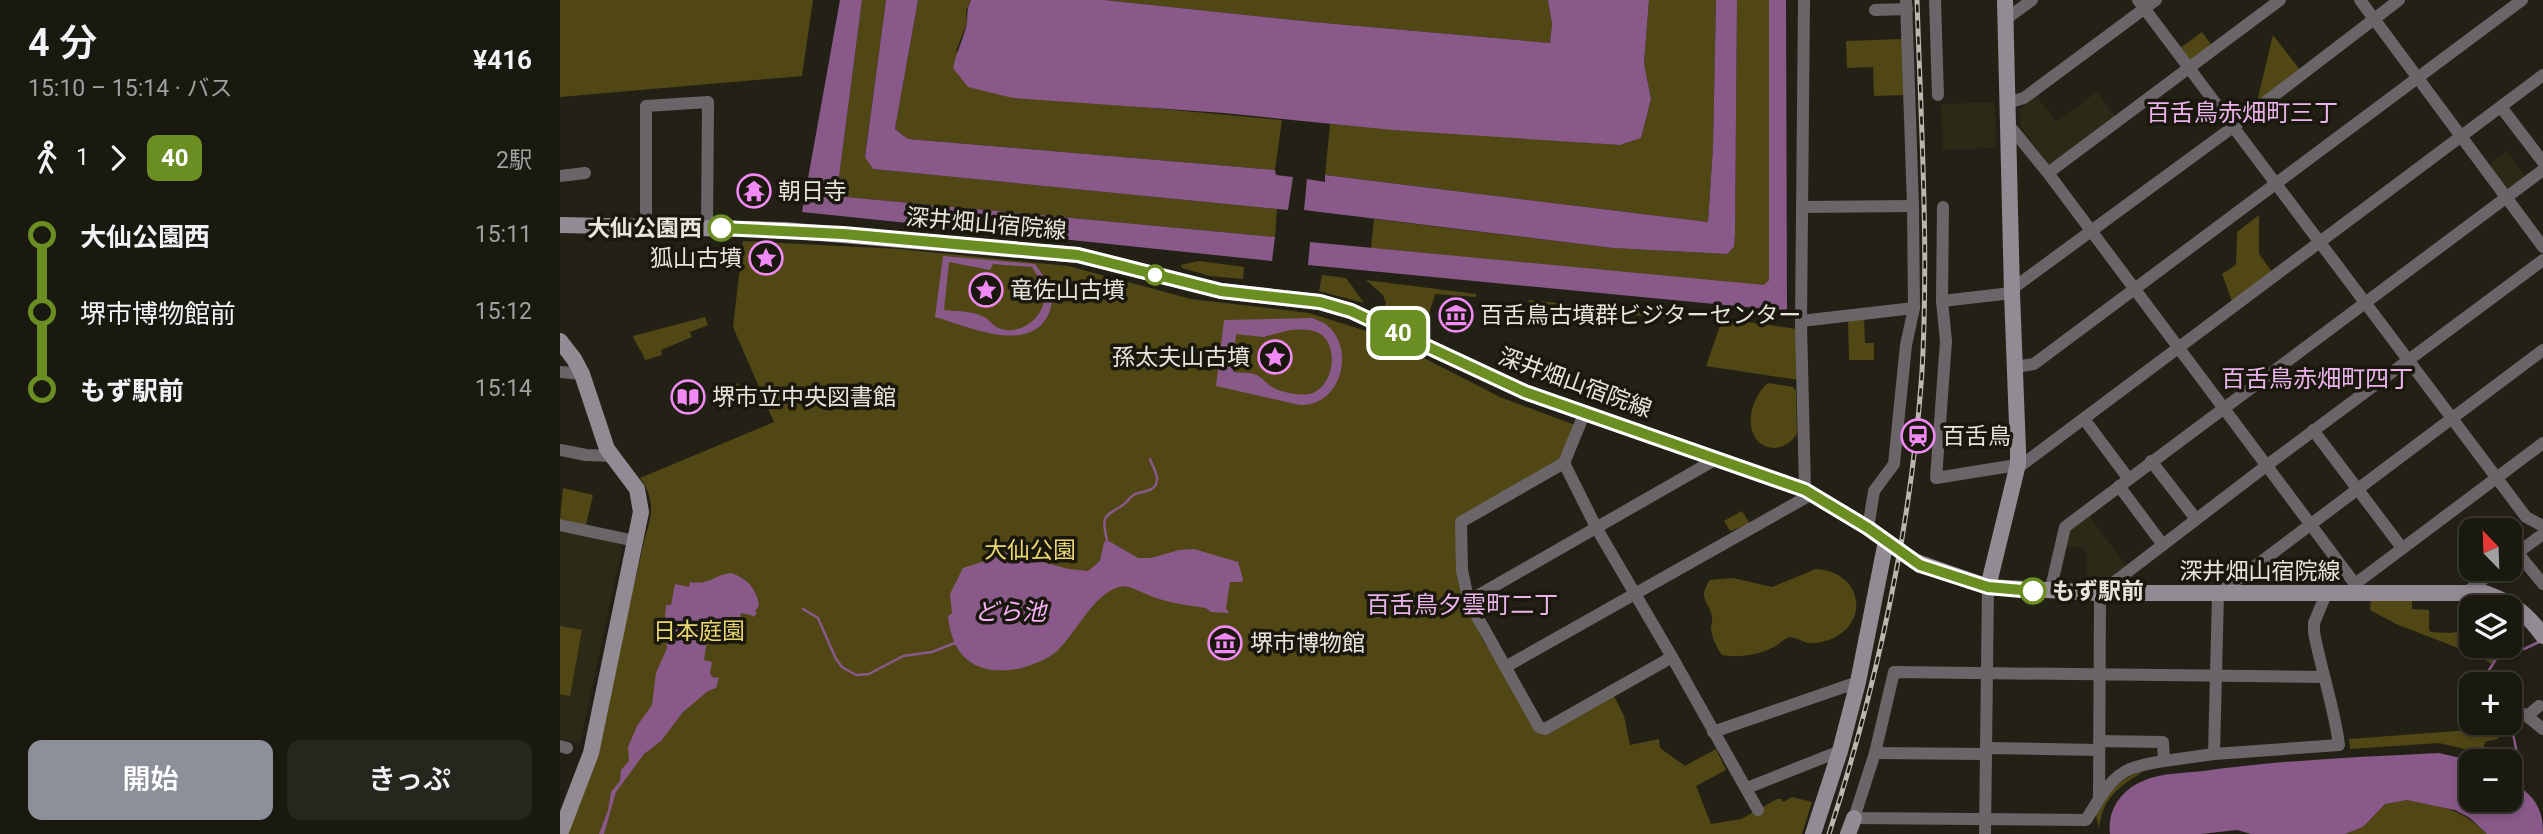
<!DOCTYPE html>
<html lang="ja">
<head>
<meta charset="utf-8">
<style>
  :root { --surface:#1a1910; --page:#27261e; --text:#f1f3f6; --muted:#9fa09f; --line:#383830; --accent:#8c9099 }
  body { margin:0; font-family:Roboto,"Noto Sans JP",sans-serif; background:var(--page); color:var(--text); height:100vh; display:flex; flex-direction:column; font-size:26px; white-space:nowrap }
  * { box-sizing:border-box; margin:0 }
  p { font-size:23px; color:var(--muted) }
  .icon { flex:none; width:38px; height:38px; fill:none; stroke:currentColor; stroke-width:2; stroke-linecap:round; stroke-linejoin:round }
  .map { position:relative; flex:1; overflow:hidden }
  .drawer { display:flex; flex-direction:column; background:var(--surface); width:560px }
  .drawer>* { flex:none }
  .badge { padding:0 14px; border-radius:10px; font-size:24px; line-height:46px }
  .needle { width:46px; rotate:337deg }
  .controls { position:absolute; left:1899px; top:518px; display:grid; gap:14px }
  .controls a { display:grid; place-items:center; width:63px; height:63px; border-radius:14px; background:var(--surface); box-shadow:0 4px 10px #0003,0 0 0 2px var(--line); font-size:35px }
  .map>.badge { position:absolute; translate:-50% -50%; box-shadow:0 0 0 4px #fff }
  .legs { display:flex; align-items:center; gap:10px; height:77px; padding:0 28px; font-size:23px }
  .legs p { margin-inline-start:auto }
  .headline { display:flex; align-items:center; justify-content:space-between; height:119px; padding:0 28px }
  h1 { font-size:38px; font-weight:600; line-height:52px }
  .action { display:flex; gap:14px; margin-top:auto; padding:14px 28px }
  .action a { flex:1; height:80px; border-radius:14px; background:var(--accent); color:#fff; font-size:28px; font-weight:600; line-height:80px; text-align:center }
  .action a+a { background:var(--page); color:var(--text) }
  ul { padding:0 28px; list-style:none }
  li { display:flex; align-items:center; gap:24px; height:77px; font-size:26px }
  li i { display:grid; place-items:center; width:10px; height:100%; margin:0 9px; background:currentColor }
  li i::after { content:''; width:18px; height:18px; margin:-9px; border:5px solid; border-radius:50%; background:var(--surface) }
  li p { margin-inline-start:auto }
  li:first-child i { background:linear-gradient(#0000 50%,currentColor 0) }
  li:last-child i { background:linear-gradient(currentColor 50%,#0000 0) }
  main { display:flex; flex:1; min-height:0 }
  .map>svg:first-child { display:block }
  .built { fill:#2c2917 }
  .green { fill:#514715 }
  .water { fill:#89598a; fill-rule:evenodd }
  .lines { fill:none; stroke-linecap:round; stroke-linejoin:round }
  .stream { stroke:#89598a; stroke-width:2.5 }
  .street { stroke:#696569; stroke-width:12 }
  .secondary { stroke:#938b93; stroke-width:16 }
  .rail-casing { stroke:#b9b7b0; stroke-width:5 }
  .rail { stroke:#1a180d; stroke-width:2.5; stroke-dasharray:8; stroke-linecap:butt }
  .line-1-casing { stroke:#fff; stroke-width:16 }
  .line-1 { stroke:#6b8e23; stroke-width:10 }
  .stop-1-dot { fill:#fff; stroke:#6b8e23; stroke-width:3.5 }
  .labels { text-anchor:middle; dominant-baseline:central; stroke-width:7; stroke-linejoin:round; paint-order:stroke }
  .poi-label { font-size:23px; fill:#e6e4dd; stroke:#1a180d; text-anchor:start }
  .street-label { font-size:23px; fill:#e6e4dd; stroke:#1a180d }
  .stop-label { font-size:23px; font-weight:bold; fill:#e6e4dd; stroke:#1a180d; text-anchor:end }
  .park-label { font-size:23px; fill:#ead671; stroke:#1a180d }
  .neighbourhood-label { font-size:24px; fill:#ebb3ec; stroke:#1a180d }
  .water-label { font-size:24px; font-style:italic; fill:#f7b1f9; stroke:#1a180d }
</style>
</head>
<body>
<main>
<section class="drawer">
<div class="headline"><div><h1>4 分</h1><p>15:10 – 15:14 · バス</p></div><b>¥416</b></div>
<div class="legs"><svg class="icon" aria-label="walk" viewBox="0 0 24 24"><circle cx="13" cy="4" r="2"/><path d="M13 8l-2 6 4 7M11 14l-3 7M7 12l3-4h3l4 4"/></svg>1<svg class="icon" aria-label="forward" viewBox="0 0 24 24"><path d="M9 5l7 7-7 7"/></svg><b class="badge" style="background:#6b8e23;color:#fff">40</b><p>2駅</p></div>
<ul>
<li><i style="color:#6b8e23"></i><b>大仙公園西</b><p>15:11</p></li>
<li><i style="color:#6b8e23"></i><span>堺市博物館前</span><p>15:12</p></li>
<li><i style="color:#6b8e23"></i><b>もず駅前</b><p>15:14</p></li>
</ul>
<div class="action"><a>開始</a><a>きっぷ</a></div>
</section>
<div class="map">
<svg width="1983" height="834" viewBox="0 0 1983 834">
  <rect width="100%" height="100%" fill="#232116"/>
  <g class="built">
    <polygon points="1537,92 1556,117 1490,166 1460,126 1459,111 1476,95 1496,122"/>
    <polygon points="1435,102 1436,148 1383,150 1381,104"/>
    <polygon points="1946,151 1965,177 1947,191 1928,165"/>
    <polygon points="1527,513 1567,567 1542,585 1527,585 1526,551 1523,547 1504,547 1510,526"/>
    <polygon points="0,529 59,543 62,548 20,743 0,739"/>
  </g>
  <g class="green">
    <polygon points="0,0 253,0 242,76 0,97"/>
    <polygon points="302,0 326,0 305,156 313,169 717,209 715,237 286,197 278,185"/>
    <polygon points="358,0 411,0 406,11 407,23 396,51 453,98 492,99 722,120 715,170 348,139 335,129"/>
    <polygon points="544,0 988,0 992,24 990,43 753,22"/>
    <polygon points="1089,0 1156,0 1153,147 1148,222 765,175 770,124 1060,145 1081,138 1091,99 1084,63"/>
    <polygon points="1177,0 1209,0 1209,280 1204,286 811,248 814,219 1053,248 1167,254 1174,247 1175,235"/>
    <polygon points="1642,32 1652,46 1631,62 1620,48"/>
    <polygon points="1713,35 1740,70 1697,102"/>
    <polygon points="1344,39 1346,95 1314,96 1313,67 1287,68 1286,41"/>
    <polygon points="1699,215 1699,254 1713,273 1672,301 1662,274 1676,265 1677,232"/>
    <path d="M183,241L339,249L508,266L631,299L749,313L819,335L940,397L1015,425L1000,459L895,521L900,591L923,641L942,668L981,735L1054,696L1064,716L1070,745L1099,739L1100,748L1125,766L1156,749L1166,770L1136,786L1151,824L1181,819L1217,799H1221L1223,802L1232,797L1252,802L1242,834H6L36,752L85,537C93,514 95,499 80,478L214,422L173,327Z"/>
    <polygon points="639,261 684,267 683,279 650,276 622,268 621,265"/>
    <polygon points="762,275 786,278 804,303 759,291"/>
    <path d="M806,280L916,294V297L875,294C872,307 864,321 871,333L823,311L826,303L823,295Z"/>
    <polygon points="969,300 1119,316 1105,318 986,307 973,311 967,307"/>
    <polygon points="1304,316 1305,343 1314,343 1314,360 1289,360 1288,318"/>
    <path d="M145,317L148,325L130,332L132,337L101,350L102,355L85,360C82,350 76,345 73,336Z"/>
    <polygon points="1167,319 1237,329 1239,380 1146,366 1162,320"/>
    <polygon points="178,383 186,400 171,406 164,389"/>
    <path d="M1208,383L1233,387L1236,391L1237,434C1219,461 1181,447 1193,406C1196,397 1201,389 1208,383Z"/>
    <polygon points="3,488 33,495 26,525 0,519"/>
    <polygon points="1182,511 1190,524 1170,531 1164,521"/>
    <path d="M1256,569C1300,571 1311,619 1274,638C1267,641 1255,644 1248,643C1240,641 1235,636 1227,638C1222,640 1219,645 1214,647C1199,655 1178,658 1162,655C1156,647 1152,638 1151,628C1151,625 1153,621 1152,617C1149,600 1137,599 1150,580L1173,578L1212,587Z"/>
    <polygon points="1852,596 1852,609 1869,610 1869,630 1871,632 1890,633 1901,631 1902,615 1909,613 1911,600 1927,602 1927,606 1931,607 1911,607 1911,644 1901,641 1898,648 1836,624 1810,610 1811,597"/>
    <polygon points="0,626 22,630 10,696 0,694"/>
    <polygon points="1917,646 1949,646 1936,652 1932,664 1915,654"/>
    <polygon points="1937,728 1938,739 1925,742 1922,753 1879,743 1790,749 1789,739"/>
    <path d="M1584,771C1558,788 1543,796 1539,829L1535,810C1549,793 1561,777 1584,771Z"/>
    <path d="M1847,800C1883,807 1899,807 1927,834H1785L1803,827L1825,804Z"/>
  </g>
  <g class="water">
    <polygon points="280,0 302,0 278,185 286,197 715,237 712,261 242,212"/>
    <polygon points="326,0 358,0 335,129 348,139 715,170 716,175 733,177 728,210 313,169 305,157"/>
    <path d="M411,0H544L753,22L990,43L992,24L988,0H1089L1084,63L1091,99L1081,138L1060,145L833,130L664,113L453,98L408,87L393,68C396,53 405,35 407,23C408,12 406,11 411,0Z"/>
    <polygon points="1156,0 1177,0 1175,235 1174,247 1167,254 1053,248 744,210 747,179 765,182 765,175 1148,222 1153,147"/>
    <polygon points="1209,0 1226,0 1227,311 748,265 750,242 1204,285 1209,280"/>
    <path d="M383,256L475,264C486,280 497,293 489,313C471,356 407,326 375,317ZM389,262L430,270L433,264L472,267C480,279 488,294 482,308C475,325 452,337 435,326C431,323 428,318 422,316C411,311 396,311 384,310Z"/>
    <path d="M753,318C758,321 764,322 768,326C796,351 780,407 740,405L656,386L664,320ZM730,330C739,329 750,329 757,332C781,343 774,389 749,394C738,396 721,392 712,387C706,383 701,376 694,374C687,372 680,373 673,372L676,334L703,337Z"/>
    <path d="M547,540L578,558H591L619,550L634,549L678,562L683,579L682,582H670L666,608L669,613L651,612L646,608C618,604 606,603 579,591C572,588 566,585 559,587C533,594 515,635 496,652C486,660 474,664 462,668C448,671 433,672 420,667C398,659 390,637 388,616L392,613L390,594L403,568L428,560L439,551L509,569L528,571L540,561L544,542Z"/>
    <path d="M171,573C187,578 197,589 199,606L195,611L197,614L192,617L191,615L181,613L179,627L159,624L158,627L149,626L144,660L152,662L150,673L152,677L159,678L156,688L148,691L123,712L101,741L84,754L56,792L44,834H39L48,810L51,792L60,781L61,770L69,761L68,747L77,726L92,705L96,673L107,648L105,624L101,623L102,619L105,618L106,605H111L115,584L129,587L130,582C152,585 153,575 171,573Z"/>
    <path d="M1879,753L1913,761H1911V800H1950V778C1972,797 1983,803 1983,834H1927L1910,818L1895,810L1847,800L1825,804L1803,827L1785,834H1691L1677,830L1641,834H1550C1547,809 1562,789 1585,780C1602,773 1625,773 1643,771C1721,760 1800,757 1879,753Z"/>
  </g>
  <g class="lines">
    <g class="stream">
      <path d="M547,540C541,515 544,517 563,505C567,502 570,497 575,494C583,491 596,492 597,480C598,474 592,465 590,459"/>
      <polyline points="243,609 258,618 276,659 282,667 296,675 309,674 343,656 372,652 395,643"/>
      <polyline points="1926,675 1941,651 1951,647 1964,649 1979,642"/>
      <polyline points="1950,719 1962,778 1963,786 1960,791"/>
    </g>
    <g class="street">
      <polyline points="1244,0 1241,324 1245,490"/>
      <polyline points="1375,0 1378,95"/>
      <polyline points="1578,0 1966,517 1983,526"/>
      <polyline points="1800,0 1983,247"/>
      <polyline points="1315,10 1347,9"/>
      <polyline points="1446,19 1472,0"/>
      <polyline points="1447,103 1464,98 1596,0"/>
      <polyline points="1941,107 1983,162"/>
      <polyline points="1448,124 1488,173 1795,584"/>
      <polyline points="1488,173 1720,0"/>
      <polyline points="0,176 25,173"/>
      <polyline points="1242,207 1353,206"/>
      <polyline points="1383,207 1382,301 1386,341 1376,478 1463,464 1983,75"/>
      <polyline points="86,226 86,106 148,102 147,228"/>
      <polyline points="1452,289 1673,127 1839,0"/>
      <polyline points="1382,301 1452,293"/>
      <polyline points="1241,321 1354,308"/>
      <polyline points="1455,367 1474,364 1962,0"/>
      <polyline points="0,372 22,374"/>
      <polyline points="1025,412 1004,463 901,522 902,570 907,594 914,611 979,727 985,729 1112,657 1198,810"/>
      <polyline points="1524,419 1568,478"/>
      <polyline points="1753,430 1842,548"/>
      <polyline points="0,450 26,455 53,456"/>
      <polyline points="1591,461 1636,519"/>
      <polyline points="1004,463 1037,529 1112,657"/>
      <polyline points="1559,486 1603,545"/>
      <polyline points="0,525 75,541"/>
      <polyline points="1308,528 1314,491 1334,464 1346,345 1354,308 1353,206 1346,0"/>
      <polyline points="1957,552 1983,584"/>
      <polyline points="1950,558 1983,534"/>
      <polyline points="1794,590 1795,584 1983,443"/>
      <polyline points="1490,592 1505,527 1983,170"/>
      <polyline points="1907,592 1936,569"/>
      <polyline points="910,600 1158,458"/>
      <polyline points="947,666 1252,494"/>
      <path d="M1763,677C1620,676 1477,674 1334,672L1315,753L1294,818L1526,820L1539,799L1540,593L1706,466L1983,260"/>
      <polyline points="1930,678 1933,684"/>
      <polyline points="1950,707 1967,716 1983,729"/>
      <polyline points="1967,716 1979,706"/>
      <polyline points="1153,732 1298,682"/>
      <polyline points="1539,741 1603,742 1604,761 1654,754 1658,594 1983,350"/>
      <polyline points="0,746 7,748"/>
      <polyline points="1426,748 1539,750"/>
      <polyline points="1315,753 1426,754"/>
      <path d="M1654,754L1779,745C1774,706 1761,670 1754,632V623L1766,594"/>
      <polyline points="1187,788 1280,751"/>
      <path d="M1539,799C1557,770 1571,766 1604,761"/>
      <polyline points="1425,834 1428,587"/>
    </g>
    <g class="secondary">
      <path d="M0,225L224,230L518,255L661,291L759,302L791,311L965,392L1245,490L1308,528L1354,561L1428,587L1540,593H1925C1951,602 1967,613 1983,636"/>
      <polyline points="0,341 14,359 22,374 47,449 77,489 81,512 31,753 0,834"/>
      <polyline points="1428,587 1458,464 1458,451 1452,293 1445,0"/>
      <polyline points="1253,834 1280,751 1298,682 1326,541"/>
      <polyline points="1288,834 1294,818"/>
    </g>
    <defs>
      <path id="rail" d="M1269,834C1317,684 1351,530 1362,372C1369,248 1361,124 1357,0"/>
    </defs>
    <use href="#rail" class="rail-casing"/>
    <use href="#rail" class="rail"/>
  </g>
  <g class="lines">
    <defs>
      <polyline id="line-1" points="161,228 283,234 518,255 661,291 760,302 791,311 965,392 1245,490 1308,528 1360,565 1428,587 1473,591"/>
    </defs>
    <use href="#line-1" class="line-1-casing"/>
    <use href="#line-1" class="line-1"/>
  </g>
  <defs>
    <symbol id="temple-ring" viewBox="-11 -11 22 22"><circle r="9.5" fill="#1a180d" stroke="#f18af4" stroke-width="1.5"/><path d="M0-6L5-2H3V0L6.5 2.5H4V6H1.5V3h-3V6H-4V2.5H-6.5L-3 0V-2H-5Z" fill="#f18af4"/></symbol>
    <symbol id="sight-ring" viewBox="-11 -11 22 22"><circle r="9.5" fill="#1a180d" stroke="#f18af4" stroke-width="1.5"/><path d="M0-6L1.8-2.2L6-1.7L2.9 1.2L3.7 5.4L0 3.3L-3.7 5.4L-2.9 1.2L-6-1.7L-1.8-2.2Z" fill="#f18af4"/></symbol>
    <symbol id="museum-ring" viewBox="-11 -11 22 22"><circle r="9.5" fill="#1a180d" stroke="#f18af4" stroke-width="1.5"/><path d="M0-6L6-3V-2H-6V-3ZM-5-1h2V3h-2ZM-1-1h2V3h-2ZM3-1h2V3H3ZM-6 4H6V6H-6Z" fill="#f18af4"/></symbol>
    <symbol id="library-ring" viewBox="-11 -11 22 22"><circle r="9.5" fill="#1a180d" stroke="#f18af4" stroke-width="1.5"/><path d="M-6-4Q-3-5.5-.7-3.5V5Q-3 3-6 4ZM6-4Q3-5.5 .7-3.5V5Q3 3 6 4Z" fill="#f18af4"/></symbol>
    <symbol id="station-ring" viewBox="-11 -11 22 22"><circle r="9.5" fill="#1a180d" stroke="#f18af4" stroke-width="1.5"/><path d="M-3-6H3Q5-6 5-4V2Q5 4 3 4L4.5 6H3L1.5 4h-3L-3 6H-4.5L-3 4Q-5 4-5 2V-4Q-5-6-3-6ZM-3.5-4v3h7v-3ZM-3.5 1v1.5H-2V1ZM2 1v1.5H3.5V1Z" fill="#f18af4"/></symbol>
  </defs>
  <g fill-rule="evenodd">
    <use href="#temple-ring" x="175" y="172" width="38" height="38"/>
    <use href="#sight-ring" x="187" y="239" width="38" height="38"/>
    <use href="#sight-ring" x="407" y="271" width="38" height="38"/>
    <use href="#museum-ring" x="877" y="296" width="38" height="38"/>
    <use href="#sight-ring" x="696" y="338" width="38" height="38"/>
    <use href="#library-ring" x="109" y="378" width="38" height="38"/>
    <use href="#station-ring" x="1339" y="417" width="38" height="38"/>
    <use href="#museum-ring" x="646" y="624" width="38" height="38"/>
  </g>
  <g class="stop-1-dot">
    <circle cx="161" cy="228" r="12"/>
    <circle cx="595" cy="275" r="9"/>
    <circle cx="1473" cy="591" r="12"/>
  </g>
  <g class="labels">
    <g class="poi-label">
      <text x="218" y="191">朝日寺</text>
      <text x="182" y="258" text-anchor="end">狐山古墳</text>
      <text x="450" y="290">竜佐山古墳</text>
      <text x="920" y="315">百舌鳥古墳群ビジターセンター</text>
      <text x="690" y="357" text-anchor="end">孫太夫山古墳</text>
      <text x="152" y="397">堺市立中央図書館</text>
      <text x="1382" y="436">百舌鳥</text>
      <text x="690" y="643">堺市博物館</text>
    </g>
    <g class="street-label">
      <text transform="translate(426 224) rotate(5)">深井畑山宿院線</text>
      <text transform="translate(1015 383) rotate(20)">深井畑山宿院線</text>
      <text x="1700" y="571">深井畑山宿院線</text>
    </g>
    <g class="stop-label">
      <text x="142" y="228">大仙公園西</text>
      <text x="1492" y="591" text-anchor="start">もず駅前</text>
    </g>
    <g class="park-label">
      <text x="470" y="550">大仙公園</text>
      <text x="139" y="631">日本庭園</text>
    </g>
    <g class="neighbourhood-label">
      <text x="1682" y="113">百舌鳥赤畑町三丁</text>
      <text x="1757" y="379">百舌鳥赤畑町四丁</text>
      <text x="902" y="605">百舌鳥夕雲町二丁</text>
    </g>
    <g class="water-label">
      <text x="450" y="612">どら池</text>
    </g>
  </g>
</svg>
<div class="controls">
<a><svg class="needle" viewBox="-14 -14 28 28"><path d="M0-13l5 13h-10z" fill="#e53935"/><path d="M0 13l5-13h-10z" fill="#9fa09f"/></svg></a>
<a><svg class="icon" aria-label="layers" viewBox="0 0 24 24"><path d="M12 4l9 5-9 5-9-5zM3 14l9 5 9-5"/></svg></a>
<a>+</a>
<a>−</a>
</div>
<b class="badge" style="left:838px;top:333px;background:#6b8e23;color:#fff">40</b>
</div>
</main>
</body>
</html>
